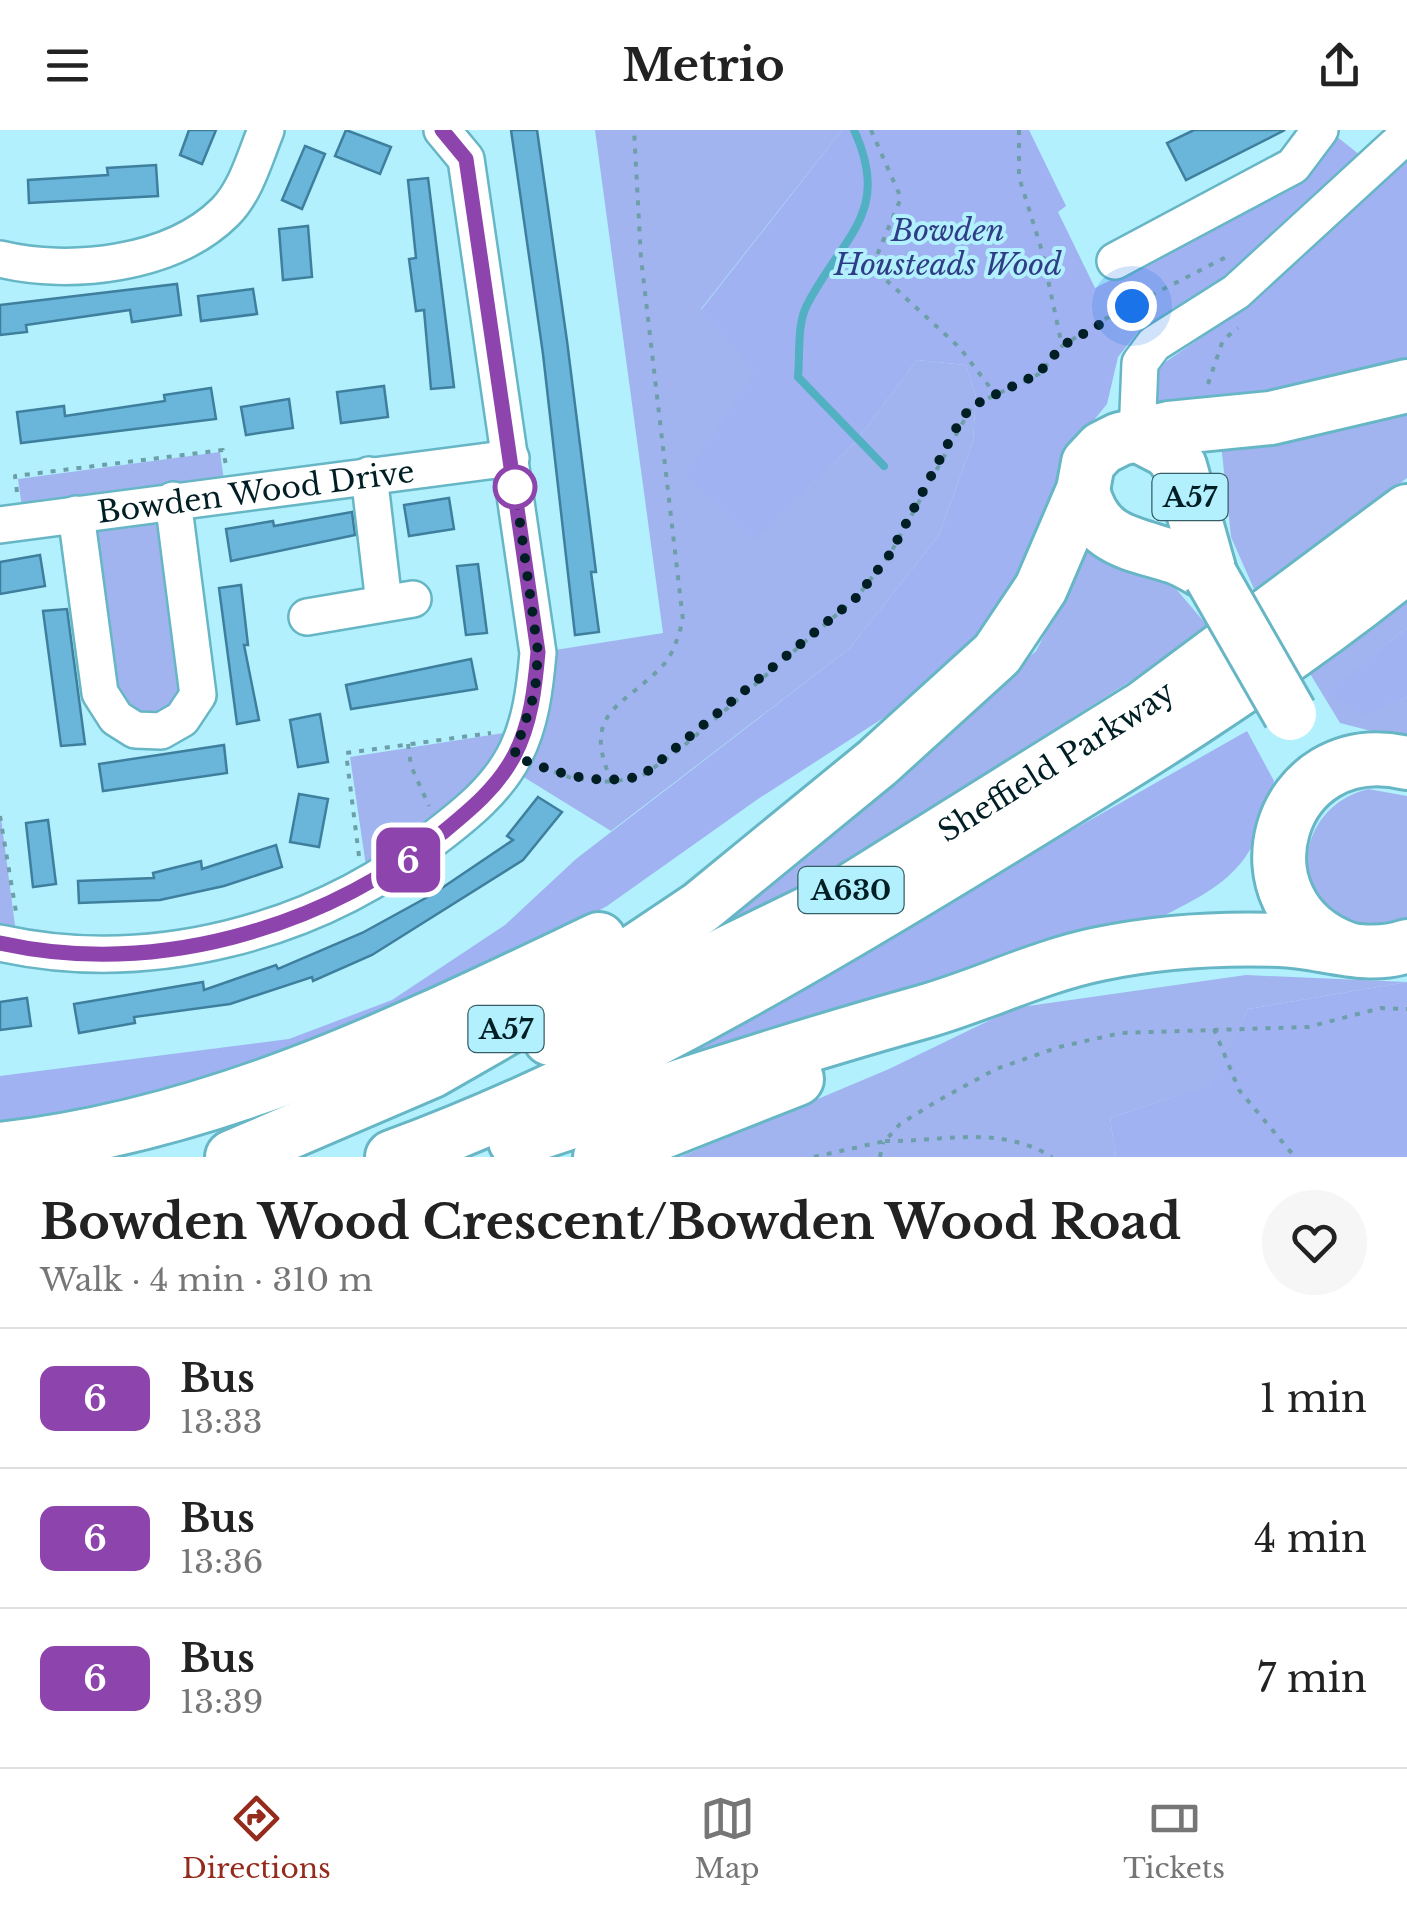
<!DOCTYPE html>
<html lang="en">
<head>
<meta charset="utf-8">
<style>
  :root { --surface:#fff; --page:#f6f6f6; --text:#222; --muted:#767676; --line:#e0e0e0; --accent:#952b1c }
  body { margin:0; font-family:"Libre Baskerville",serif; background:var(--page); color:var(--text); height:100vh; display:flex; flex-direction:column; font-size:38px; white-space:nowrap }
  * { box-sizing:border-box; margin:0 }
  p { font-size:32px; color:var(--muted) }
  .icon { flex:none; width:55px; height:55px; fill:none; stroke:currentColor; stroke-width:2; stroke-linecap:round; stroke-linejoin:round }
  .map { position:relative; height:1027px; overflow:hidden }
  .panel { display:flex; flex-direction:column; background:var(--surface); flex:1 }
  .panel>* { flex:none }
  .badge { padding:0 20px; border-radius:15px; font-size:35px; line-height:65px }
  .you { position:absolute; width:50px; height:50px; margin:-25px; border:8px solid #fff; border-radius:50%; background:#1a73e8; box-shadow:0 0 0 15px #1a73e833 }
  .map>.badge { position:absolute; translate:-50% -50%; box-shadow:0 0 0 5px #fff }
  .round { display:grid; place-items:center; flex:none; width:105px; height:105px; border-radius:52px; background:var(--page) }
  .head { display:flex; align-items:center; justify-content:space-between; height:170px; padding:0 40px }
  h1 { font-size:48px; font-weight:800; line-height:75px }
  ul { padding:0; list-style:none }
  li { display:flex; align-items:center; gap:30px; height:140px; padding:0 40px; border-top:2px solid var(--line) }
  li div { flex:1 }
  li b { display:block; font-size:38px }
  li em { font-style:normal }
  li .badge { min-width:110px; font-weight:700; text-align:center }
  header { display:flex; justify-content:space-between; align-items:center; height:130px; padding:0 40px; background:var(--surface); font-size:45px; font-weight:800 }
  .dock { display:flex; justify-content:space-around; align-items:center; height:140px; border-top:2px solid var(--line); background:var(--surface); font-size:28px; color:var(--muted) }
  .dock a { display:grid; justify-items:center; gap:5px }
  .dock .current { color:var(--accent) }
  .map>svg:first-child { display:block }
  .green { fill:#a2b4ef }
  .forest { fill:#a0b2f1 }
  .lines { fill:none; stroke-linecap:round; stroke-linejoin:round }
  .stream { stroke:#51b0c1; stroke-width:8 }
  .building { fill:#6ab6db; stroke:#3f7f9e; stroke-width:2.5 }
  .minor-casing { stroke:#66b6c5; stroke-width:40 }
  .highway-casing { stroke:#66b6c5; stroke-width:58 }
  .path { stroke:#6d9fa9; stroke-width:4; stroke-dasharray:5 8; stroke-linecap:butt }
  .minor { stroke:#fff; stroke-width:35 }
  .highway { stroke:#fff; stroke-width:52 }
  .highway-bridge-casing { stroke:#66b6c5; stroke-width:58; stroke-linecap:butt }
  .highway-bridge { stroke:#fff; stroke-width:52 }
  .line-casing { stroke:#fff; stroke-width:22 }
  .line { stroke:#8e44ad; stroke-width:15 }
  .walk { stroke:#001f25; stroke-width:10; stroke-dasharray:0 18 }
  .stop-dot { fill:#fff; stroke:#8e44ad; stroke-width:5 }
  .labels { text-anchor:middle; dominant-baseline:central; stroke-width:8; stroke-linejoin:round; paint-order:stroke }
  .shield { fill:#b2f0fd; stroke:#355e66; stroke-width:2.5 }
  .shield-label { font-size:28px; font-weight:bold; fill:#001f25 }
  .park-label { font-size:30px; font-style:italic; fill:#2f3d86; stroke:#b2f0fd }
  .street-label { font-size:30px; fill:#001f25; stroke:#b2f0fd }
</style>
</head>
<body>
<header><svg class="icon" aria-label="menu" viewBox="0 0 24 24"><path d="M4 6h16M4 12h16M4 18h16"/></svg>Metrio<svg class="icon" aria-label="share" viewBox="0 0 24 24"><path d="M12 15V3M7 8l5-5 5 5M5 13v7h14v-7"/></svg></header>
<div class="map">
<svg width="1407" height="1027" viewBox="0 0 1407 1027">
  <rect width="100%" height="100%" fill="#b2f0fd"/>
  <g class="green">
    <polygon points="595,0 842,0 701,179 755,243 755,410 856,311 917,230 966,235 976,266 973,311 939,405 850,518 611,701 522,646 555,520 663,503"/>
    <polygon points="1407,274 1407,348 1254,459 1231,407 1221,314"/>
    <polygon points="220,322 225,358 23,385 18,349"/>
    <polygon points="111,390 163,391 188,560 171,585 146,590 130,579 118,555 95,402"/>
    <polygon points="1089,419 1171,453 1211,500 815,751 669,824 880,660 1036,521"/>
    <polygon points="1407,458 1407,498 1329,561 1363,585 1407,567 1407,610 1340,593 1306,537"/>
    <polygon points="510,602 481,661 367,743 350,627"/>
    <path d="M1368,659L1407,666V793C1393,794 1374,800 1361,797C1284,776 1293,678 1368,659Z"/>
    <polygon points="0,688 1,688 16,803 0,800"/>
    <polygon points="1246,845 1407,852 1248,879 1213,954 1110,988 1116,1027 680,1027 889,939 1015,878"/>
  </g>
  <g class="forest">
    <polygon points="842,0 1029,0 1066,76 1058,82 1095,158 1292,59 1336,6 1360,25 1243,135 1210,161 1137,203 1118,227 1107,274 1070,320 1037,425 953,543 758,669 607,776 495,840 264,939 0,1003 0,946 289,909 392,870 505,795 576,729 850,518 939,405 973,311 976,266 966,235 917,230 856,311 755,411 685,346 754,243 701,180"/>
    <path d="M1407,23V229C1324,256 1243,272 1156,274L1154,259L1161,235L1247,176Z"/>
    <polygon points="1407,498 1407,567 1363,586 1328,561"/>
    <path d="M1247,601L1274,651C1255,738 1230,753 1153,791L683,933L682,922Z"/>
    <polygon points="1407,852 1407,1027 1116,1027 1110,988 1212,954 1248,879"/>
  </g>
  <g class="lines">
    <path class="stream" d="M854,0C893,84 841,107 806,177C797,196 800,227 798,247L884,336"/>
  </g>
  <g class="building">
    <polygon points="189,0 216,0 202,34 180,25"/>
    <polygon points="346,0 391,17 380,44 335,26"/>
    <polygon points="511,0 537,0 567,211 596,442 591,442 599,502 575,505 543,224"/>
    <polygon points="1194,0 1285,0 1186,50 1167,13"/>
    <polygon points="305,16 325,24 302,79 282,70"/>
    <polygon points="156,35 158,66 29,73 28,50 108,45 107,38"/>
    <polygon points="428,48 454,257 431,259 424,180 416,181 409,129 416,128 408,50"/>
    <polygon points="308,96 312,147 283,150 279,99"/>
    <polygon points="177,154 181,185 132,192 130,180 26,195 27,202 0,205 0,175"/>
    <polygon points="253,159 257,184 201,191 198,166"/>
    <polygon points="384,256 388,287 341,293 337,262"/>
    <polygon points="211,258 216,289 21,313 17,282 64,276 65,286 165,271 164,265"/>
    <polygon points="289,269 293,298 246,305 241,277"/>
    <polygon points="449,368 454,399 409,406 404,375"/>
    <polygon points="352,382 355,405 231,431 226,399 273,391 274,396"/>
    <polygon points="40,425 45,456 0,464 0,432"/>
    <polygon points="478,434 487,503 466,505 457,436"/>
    <polygon points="241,455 248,515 244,515 259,590 237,594 219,458"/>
    <polygon points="67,479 85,614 61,616 43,481"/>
    <polygon points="471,529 477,559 351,579 346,555"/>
    <polygon points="320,584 328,632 298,637 290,590"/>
    <polygon points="224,615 227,643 103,661 99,634"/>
    <polygon points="299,664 328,669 319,717 290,712"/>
    <polygon points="538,667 562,682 523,730 372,825 313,851 312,847 230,874 134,887 135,893 79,903 74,874 203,852 204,860 276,835 278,839 362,803 433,764 513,710 507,706"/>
    <polygon points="48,690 56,754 33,757 26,693"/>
    <polygon points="276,715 282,737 224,756 160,770 79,773 78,751 154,748 153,743 201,731 202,739"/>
    <polygon points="27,868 31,896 0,900 0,872"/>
  </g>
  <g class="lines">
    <defs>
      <g id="minor">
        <path d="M0,129C69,146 172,135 225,82C246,61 255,27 266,0"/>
        <polyline points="1115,131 1293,36 1320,0"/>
        <polyline points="1137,306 1140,233 1154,214 1236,162 1407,5"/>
        <polyline points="369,345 384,473"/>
        <polyline points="76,384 100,563 116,588 135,600 161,601 182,589 198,565 173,370"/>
        <path id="s1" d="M0,395L511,328"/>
        <polyline points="307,487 413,469"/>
        <path d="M0,813C150,846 317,803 436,707C466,684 496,660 514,626C531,594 535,557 538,523L466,29L442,0"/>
      </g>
      <g id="highway">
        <polyline points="1141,307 1168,321 1180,336 1211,446"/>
        <path d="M1083,360C1095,412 1132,413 1175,427C1187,431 1200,440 1211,446"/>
        <path d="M1348,819C1228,777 1276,602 1407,633"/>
        <path id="s2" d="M550,909L835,770L1144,577L1407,381"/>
        <path d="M515,1011C649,966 783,921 919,883C981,866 1036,837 1099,824C1156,812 1222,808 1280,810C1322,811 1365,831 1407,816"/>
        <path d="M0,1019C217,995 405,901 599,809"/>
        <polyline points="232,1027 432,941 601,844 701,777 877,633 997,524 1041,458 1083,360 1088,333 1102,318 1120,309 1169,298 1271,288 1407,256"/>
        <path d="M392,1027C599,951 788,840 975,726C1123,636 1272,545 1407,436"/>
        <polyline points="600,1027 797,949"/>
      </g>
    </defs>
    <use href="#minor" class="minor-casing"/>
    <use href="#highway" class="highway-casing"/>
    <g class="path">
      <polyline points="871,0 901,68 872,137 960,218 995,264"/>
      <polyline points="1019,0 1019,47 1042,121 1062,216"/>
      <polyline points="1208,254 1223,210 1238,198"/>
      <polyline points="17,362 15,346 223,320 226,335"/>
      <polyline points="408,614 411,636 429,676"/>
      <polyline points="542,637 571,648 612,652 642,646 680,619 857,467 890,424 972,276 1039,244 1062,216 1105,189 1232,124"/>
      <path d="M612,652C579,579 626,577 665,533C674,522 679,504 683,490L641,128L634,0"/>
      <polyline points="0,686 17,788"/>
      <polyline points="359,726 346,623 491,603"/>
      <polyline points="1214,899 1239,960 1295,1027"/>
      <path d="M885,1011C943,1012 998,994 1052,1027"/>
      <polyline points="814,1027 885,1011 900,994 939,970 996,939 1059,917 1121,903 1308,897 1381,878 1407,879"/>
      <polyline points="880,1027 883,1012"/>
    </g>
    <use href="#minor" class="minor"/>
    <use href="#highway" class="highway"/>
    <defs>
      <polyline id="highway-bridge" points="1211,446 1290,584"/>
    </defs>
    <use href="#highway-bridge" class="highway-bridge-casing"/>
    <use href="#highway-bridge" class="highway-bridge"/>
  </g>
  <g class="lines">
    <defs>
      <path id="line" d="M0,813C154,847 320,800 442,703C470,680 497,658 514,626C531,594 535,557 538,522L466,29L442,0"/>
    </defs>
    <use href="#line" class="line-casing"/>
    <use href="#line" class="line"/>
    <path class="walk" d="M515,357L538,522L535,562L514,626C558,644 594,656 642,646L857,467L890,424L960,291L972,276L1038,244L1062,216L1132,176"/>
  </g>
  <circle class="stop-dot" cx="515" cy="357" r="20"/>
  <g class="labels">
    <g class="shield">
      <rect x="1152.5" y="344" width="75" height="46" rx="8"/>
      <rect x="798.5" y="737" width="105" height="46" rx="8"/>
      <rect x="468.5" y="876" width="75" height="46" rx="8"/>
    </g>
    <g class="shield-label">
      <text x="1190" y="367">A57</text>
      <text x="851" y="760">A630</text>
      <text x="506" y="899">A57</text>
    </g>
    <g class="park-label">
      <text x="948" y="100">Bowden<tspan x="948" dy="34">Housteads Wood</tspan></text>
    </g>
    <g class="street-label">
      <text stroke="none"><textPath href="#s1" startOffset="258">Bowden Wood Drive</textPath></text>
      <text stroke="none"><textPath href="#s2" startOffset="578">Sheffield Parkway</textPath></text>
    </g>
  </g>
</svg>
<div class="you" style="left:1132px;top:176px"></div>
<b class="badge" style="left:408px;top:730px;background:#8e44ad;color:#fff">6</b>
</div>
<section class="panel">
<div class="head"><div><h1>Bowden Wood Crescent/Bowden Wood Road</h1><p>Walk · 4 min · 310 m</p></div><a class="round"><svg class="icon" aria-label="heart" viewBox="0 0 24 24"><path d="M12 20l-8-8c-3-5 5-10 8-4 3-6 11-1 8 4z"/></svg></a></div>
<ul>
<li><span class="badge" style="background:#8e44ad;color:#fff">6</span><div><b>Bus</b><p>13:33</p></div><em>1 min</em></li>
<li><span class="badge" style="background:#8e44ad;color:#fff">6</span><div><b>Bus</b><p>13:36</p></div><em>4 min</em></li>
<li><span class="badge" style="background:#8e44ad;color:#fff">6</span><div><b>Bus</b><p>13:39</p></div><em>7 min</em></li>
</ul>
</section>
<nav class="dock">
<a class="current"><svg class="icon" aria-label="directions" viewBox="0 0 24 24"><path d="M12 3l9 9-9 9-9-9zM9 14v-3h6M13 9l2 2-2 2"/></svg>Directions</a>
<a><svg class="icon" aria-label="map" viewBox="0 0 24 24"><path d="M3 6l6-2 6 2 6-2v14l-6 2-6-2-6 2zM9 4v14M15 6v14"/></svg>Map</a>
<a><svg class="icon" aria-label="tickets" viewBox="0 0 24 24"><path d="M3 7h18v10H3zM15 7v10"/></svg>Tickets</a>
</nav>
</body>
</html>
